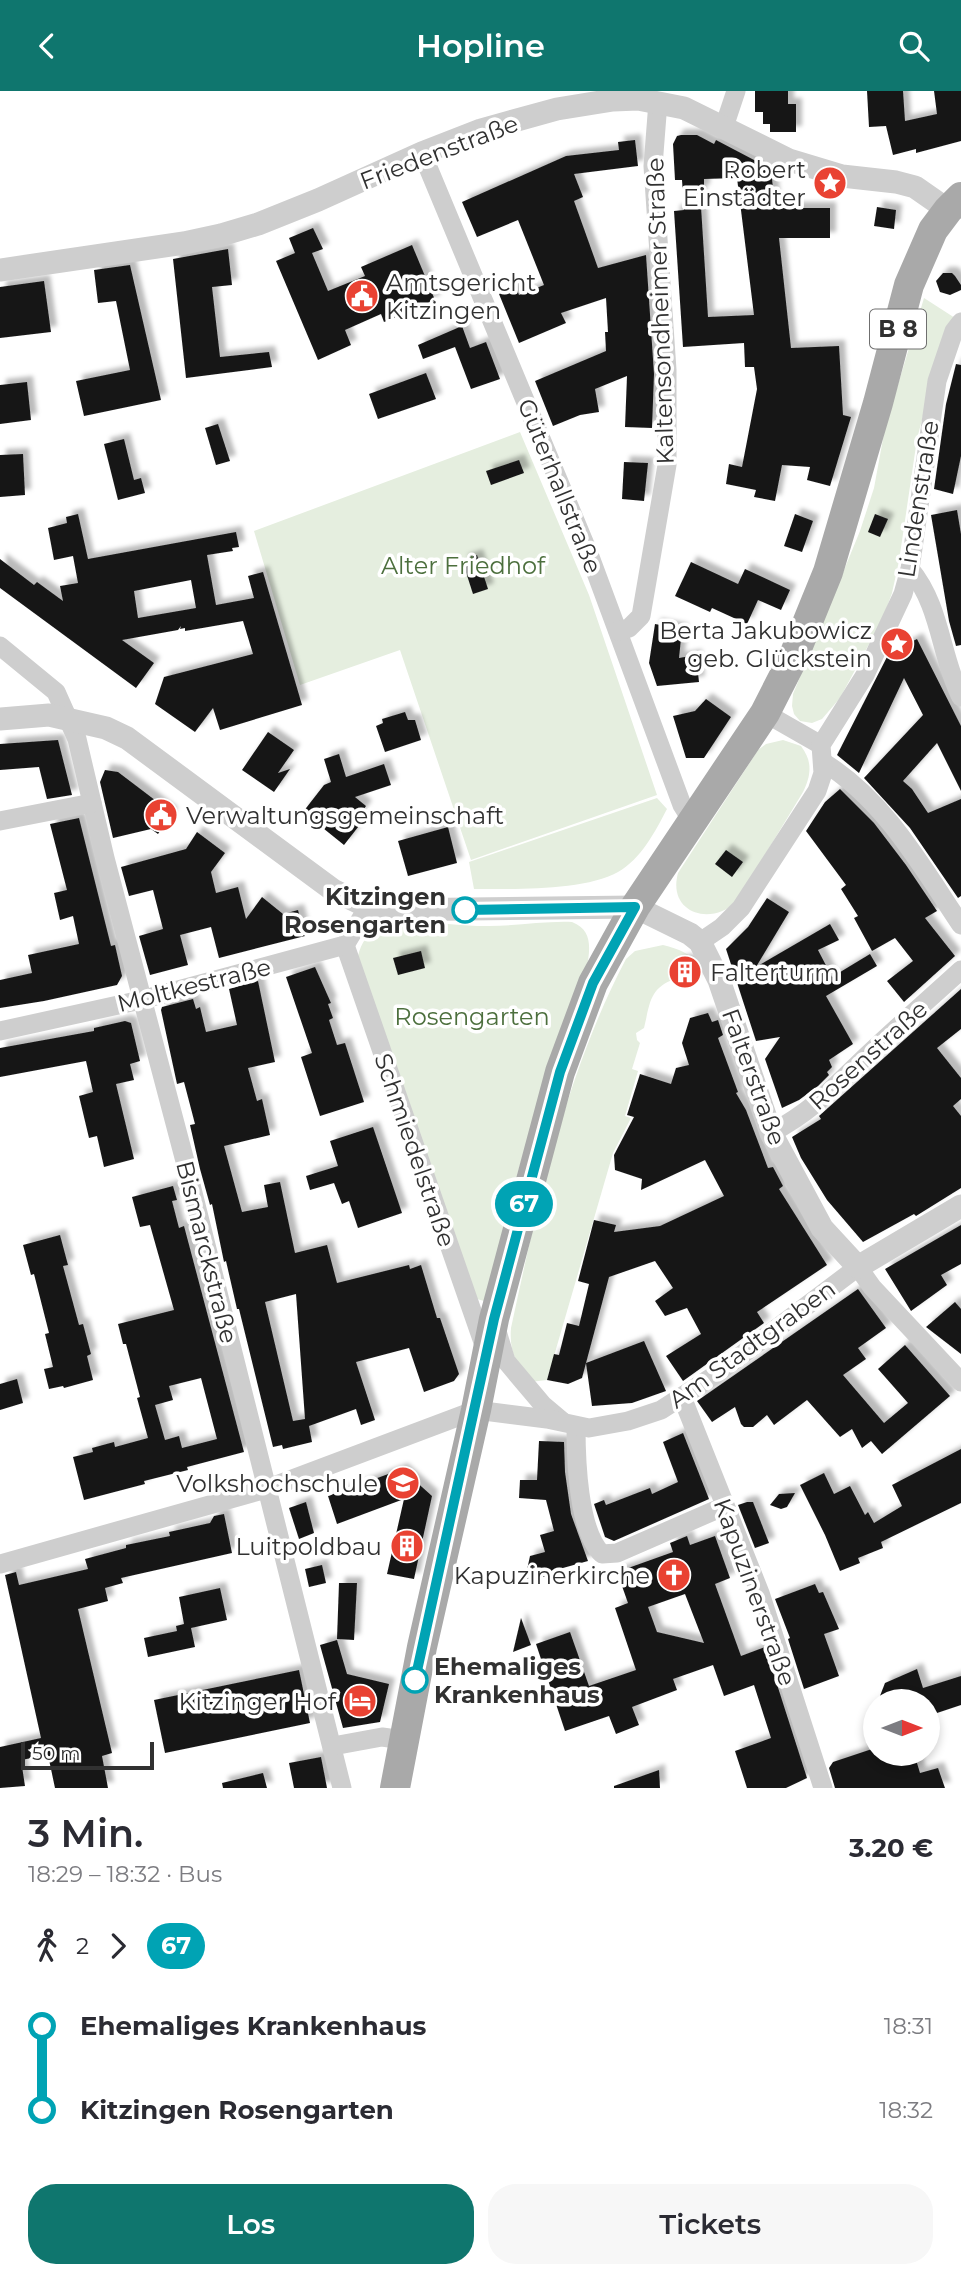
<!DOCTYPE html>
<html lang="de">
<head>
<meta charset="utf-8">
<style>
  :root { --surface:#fff; --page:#f7f7f7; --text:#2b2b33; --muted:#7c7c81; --accent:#0f766e }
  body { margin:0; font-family:Montserrat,sans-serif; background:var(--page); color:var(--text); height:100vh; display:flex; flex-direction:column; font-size:26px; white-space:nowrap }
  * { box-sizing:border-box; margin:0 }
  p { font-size:23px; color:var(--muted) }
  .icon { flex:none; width:38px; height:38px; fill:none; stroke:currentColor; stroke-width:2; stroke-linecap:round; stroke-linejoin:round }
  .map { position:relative; height:1697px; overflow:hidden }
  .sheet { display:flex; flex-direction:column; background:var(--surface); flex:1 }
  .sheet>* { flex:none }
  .badge { padding:0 14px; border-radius:23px; font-size:24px; line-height:46px }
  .needle { width:46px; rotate:90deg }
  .buttons { position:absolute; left:863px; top:1598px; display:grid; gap:14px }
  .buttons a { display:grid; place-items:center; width:77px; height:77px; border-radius:50%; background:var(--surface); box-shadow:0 4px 10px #0003; font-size:35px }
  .scale { position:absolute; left:21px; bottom:18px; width:133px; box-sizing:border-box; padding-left:7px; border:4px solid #313131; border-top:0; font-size:19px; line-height:24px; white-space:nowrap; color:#313131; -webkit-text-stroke:5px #fff; paint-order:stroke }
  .map>.badge { position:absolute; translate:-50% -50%; box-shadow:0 0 0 4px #fff }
  .legs { display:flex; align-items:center; gap:10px; height:77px; padding:0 28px; font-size:23px }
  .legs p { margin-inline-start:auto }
  .summary { display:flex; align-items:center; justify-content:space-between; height:119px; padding:0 28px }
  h1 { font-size:38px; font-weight:600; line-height:52px }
  .primary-button { display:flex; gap:14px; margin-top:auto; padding:14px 28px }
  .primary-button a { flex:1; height:80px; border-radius:28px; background:var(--accent); color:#fff; font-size:28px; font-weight:600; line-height:80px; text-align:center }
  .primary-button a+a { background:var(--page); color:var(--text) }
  ul { padding:0 28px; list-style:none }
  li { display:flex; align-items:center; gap:24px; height:84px; font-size:26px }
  li i { display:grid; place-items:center; width:10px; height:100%; margin:0 9px; background:currentColor }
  li i::after { content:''; width:18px; height:18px; margin:-9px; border:5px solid; border-radius:50%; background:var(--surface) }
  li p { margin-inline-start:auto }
  li:first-child i { background:linear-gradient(#0000 50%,currentColor 0) }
  li:last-child i { background:linear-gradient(currentColor 50%,#0000 0) }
  header { display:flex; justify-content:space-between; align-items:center; height:91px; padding:0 28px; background:var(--accent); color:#fff; font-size:32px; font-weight:600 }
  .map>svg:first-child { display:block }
  .green { fill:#e5eedf }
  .building { fill:#181818; fill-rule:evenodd; filter:url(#shadow) }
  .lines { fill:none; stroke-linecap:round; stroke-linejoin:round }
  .minor { stroke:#cecece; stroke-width:19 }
  .tertiary { stroke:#cecece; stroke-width:23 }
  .primary { stroke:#a9a9a9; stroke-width:30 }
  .line-1-casing { stroke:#fff; stroke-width:16 }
  .line-1 { stroke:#00a3b4; stroke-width:10 }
  .stop-1-dot { fill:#fff; stroke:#00a3b4; stroke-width:3.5 }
  .labels { text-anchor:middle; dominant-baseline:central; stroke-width:7; stroke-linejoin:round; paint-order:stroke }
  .shield { fill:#fff; stroke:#6f6f6f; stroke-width:2 }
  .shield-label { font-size:23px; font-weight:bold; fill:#313131 }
  .street-label { font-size:24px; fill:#313131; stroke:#fff }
  .poi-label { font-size:24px; fill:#313131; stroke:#fff; text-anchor:end }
  .park-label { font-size:24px; fill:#4c6f3d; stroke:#fff }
  .stop-label { font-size:24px; font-weight:bold; fill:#313131; stroke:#fff; text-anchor:end }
</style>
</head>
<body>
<header><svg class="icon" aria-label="back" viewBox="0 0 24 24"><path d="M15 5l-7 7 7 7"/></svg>Hopline<svg class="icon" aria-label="search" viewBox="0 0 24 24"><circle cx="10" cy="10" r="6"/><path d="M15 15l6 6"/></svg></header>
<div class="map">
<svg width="961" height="1697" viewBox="0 0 961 1697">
  <defs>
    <filter id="shadow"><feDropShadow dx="6" dy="-6" stdDeviation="2" flood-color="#0004"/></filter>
  </defs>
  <rect width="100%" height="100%" fill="#fff"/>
  <g class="green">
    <polygon points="924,207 955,227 932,290 917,348 899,470 892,502 883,527 840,607 822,628 812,632 800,630 794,623 792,615 793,603 860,440 874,397 885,337"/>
    <polygon points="520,341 589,504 657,704 471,769 400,559 300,594 254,440"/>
    <path d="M783,649L801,655C813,671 811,684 803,701L737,810C711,836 667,822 678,782L758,659L766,653Z"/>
    <path d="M657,707L667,718C655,741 641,768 618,781C585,800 512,798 474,798L469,771Z"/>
    <path d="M572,831C593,839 590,858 587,876L545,988L517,1084L488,1205L484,1210L477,1208L358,865C361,852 368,841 380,836C404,826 461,836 489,835C517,835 544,830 572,831Z"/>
    <path d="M663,854C679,858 690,862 700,875L696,877L692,871L686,869L676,872L673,878L675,888C649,897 650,913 644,937L636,942L637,949L640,952L632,978L638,980L625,1025L631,1027L613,1062L547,1289L530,1291C516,1275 509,1259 511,1237C538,1112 566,982 626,868L635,860Z"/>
  </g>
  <g class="building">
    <polygon points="755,0 788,0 788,13 796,13 796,41 770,41 770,33 763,33 763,21 755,21"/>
    <polygon points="867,0 903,0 905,30 937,23 934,0 961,0 961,50 916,62 916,58 893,64 886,35 869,36"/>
    <path d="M681,44H697L714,53L716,49L771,78L775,117H830V147H779L791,257L839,255L843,324L851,326L830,395L807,389L810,376L782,374L775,410L754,406L756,399L726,393L729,373L742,376L757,298L754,276H745L744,252L683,256L674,120L684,119L682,89H675L673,53L677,45ZM737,87L754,224L708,226L700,100L704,99V88Z"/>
    <polygon points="635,49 638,75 574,83 583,106 574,110 598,177 646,164 654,283 652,337 625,336 627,285 595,298 599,321 580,324 553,335 535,290 606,260 605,241 608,241 606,207 561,222 566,232 519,252 499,203 516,196 519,204 544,194 518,129 477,146 462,111 566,65 619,59 618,51"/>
    <polygon points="877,116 896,119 894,138 874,135"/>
    <polygon points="313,137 323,158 312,162 328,200 365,185 361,176 412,154 435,209 384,231 381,223 345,239 351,254 318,269 276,170 295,162 289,147"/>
    <polygon points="228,158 232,194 212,196 220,266 269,261 272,276 186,287 173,168"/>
    <polygon points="130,174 161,309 84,325 76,290 130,279 116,210 98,212 94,179"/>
    <polygon points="943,182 952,182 955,185 961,194 961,199 950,204 940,201 936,190"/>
    <polygon points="44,190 51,241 0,247 0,196"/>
    <polygon points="462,235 470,257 486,251 500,288 471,298 455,256 423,268 418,254"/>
    <polygon points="956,273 961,274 961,365 953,403 934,398 946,313"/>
    <polygon points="426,282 436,308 378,328 369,303"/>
    <polygon points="27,291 31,329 0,333 0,294"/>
    <polygon points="218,333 230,370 216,374 205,337"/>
    <polygon points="124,348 134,389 141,387 145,402 118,409 104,353"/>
    <polygon points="23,363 25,404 0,406 0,364"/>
    <polygon points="519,369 524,382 491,394 486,380"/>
    <polygon points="624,371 648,372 644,410 622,408"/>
    <polygon points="957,419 961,443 961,554 956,555 949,530 931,424"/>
    <path d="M78,423L88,468L236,441L239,456L232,457L233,460L207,464L216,514L254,507L248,485L263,481L302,614L220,639L213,617L195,641L155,613L164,586L253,563L243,530L185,540V537L180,538L181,535L178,539L122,549L154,572L136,597L0,497V468L34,494L37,491L63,510L60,495L78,492L73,465L54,469L48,437L67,432L66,426ZM191,489L196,517L138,527L134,500Z"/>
    <polygon points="795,423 813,430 802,461 784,455"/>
    <polygon points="875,423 888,428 880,446 868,441"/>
    <polygon points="477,464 488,498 473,503 462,469"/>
    <polygon points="691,471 738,493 745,478 790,499 781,519 758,509 747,533 712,517 710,521 675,505"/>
    <polygon points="655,533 682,538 679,567 696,564 699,591 657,595 649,572"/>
    <polygon points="917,548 961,635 961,700 937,652 903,690 912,698 928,722 961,708 961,805 958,807 910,737 864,687 923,624 904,587 859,682 837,664 889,562"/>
    <polygon points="706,608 731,626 704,667 686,667 673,625 695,620"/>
    <polygon points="405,621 408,629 415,629 421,649 385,661 376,635 383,632 382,628"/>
    <polygon points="268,641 294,659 278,682 290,678 274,701 242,679"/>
    <polygon points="58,649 72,704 47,708 39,676 0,679 0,653"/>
    <polygon points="339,663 346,686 384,673 391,694 355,706 366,715 357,727 362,731 344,754 303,721 324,694 331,691 324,668"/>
    <polygon points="105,679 118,681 172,722 158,743 151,738 113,747 100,691"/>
    <polygon points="840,698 874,732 906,774 937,820 925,827 955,865 904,911 887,890 913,870 895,847 872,860 854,827 858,825 841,798 846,794 806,740 825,711"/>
    <polygon points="79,727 111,855 115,854 122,885 117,894 44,910 0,917 0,889 32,882 28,864 79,853 73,825 60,829 54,802 67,799 50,733"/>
    <polygon points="448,736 457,772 408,785 398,750"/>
    <polygon points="197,741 225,762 211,781 216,802 238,796 246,828 262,806 283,823 298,819 305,845 219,867 211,836 180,844 188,874 150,884 139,845 163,838 153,799 129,805 121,776 186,758"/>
    <polygon points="726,759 743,771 732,786 715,773"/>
    <polygon points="767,807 789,821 756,876 830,833 839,849 818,859 832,886 870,863 877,875 826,905 853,953 829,969 832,976 827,981 829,984 818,995 799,1009 782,1017 765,968 780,946 756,950 726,858 748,836"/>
    <polygon points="421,860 425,877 398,884 393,867"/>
    <circle cx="685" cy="881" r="12"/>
    <polygon points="315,876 331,912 328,913 333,927 329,929 337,954 345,952 364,1011 320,1025 301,966 312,962 286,886"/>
    <path d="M258,890L275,971L248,977L257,1010L262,1008L270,1044L224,1055L242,1121L268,1116L264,1094L280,1091L295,1162L327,1154L337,1192L409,1174L410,1178L421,1174L437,1227H440L459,1283L454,1290L424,1301L409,1257L356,1271L375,1329L361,1334L356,1318L309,1335L312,1351L283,1358L282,1354L273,1356L239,1218H237L226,1170L224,1171L212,1113L210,1114L200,1078L190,1034L195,1033L184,991L177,993L161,919L162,916L193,908L196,918L200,916L206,941L237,934L229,898ZM296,1203L305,1328L293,1330L265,1211Z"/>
    <polygon points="961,898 961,938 937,957 961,987 961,1008 953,1015 961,1025 961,1097 916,1125 914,1123 863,1151 827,1109 801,1067 792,1046 821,1028 819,1025"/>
    <polygon points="708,922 712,931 718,929 723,944 718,947 738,1001 736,1002 746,1019 768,1077 773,1076 783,1095 779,1098 827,1174 757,1221 764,1232 683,1290 666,1265 701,1243 687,1217 665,1225 655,1210 673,1197 655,1170 609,1186 586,1272 644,1250 666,1300 632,1312 592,1315 586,1272 582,1287 568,1293 547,1289 554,1263 559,1264 567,1232 579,1235 589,1193 578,1190 594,1129 616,1134 614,1141 660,1135 724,1105 705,1069 641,1099 642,1088 615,1079 614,1064 634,1026 627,1024 640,983 671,993 676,977 689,974 682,952 690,927"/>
    <polygon points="125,930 131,932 140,970 130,973 134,989 116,993 134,1068 104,1076 97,1045 89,1047 79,1005 93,1001 86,970 0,986 0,957 94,940 94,937"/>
    <polygon points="373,1036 402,1122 358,1137 349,1110 342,1113 334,1092 310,1099 306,1085 338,1075 330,1050"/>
    <path d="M173,1095L177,1109L172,1110L179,1137L184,1135L244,1361L187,1376L188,1379L144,1390L145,1393L84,1409L73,1366L93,1361L92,1357L114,1351L115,1356L148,1347L137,1307L140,1306L126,1253H123L118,1233L174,1219L150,1134L140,1136L132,1106ZM201,1287L217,1348L182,1357L179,1345L165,1349L155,1314L173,1309L169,1295Z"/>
    <polygon points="961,1134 961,1173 941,1184 947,1194 911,1220 885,1178"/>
    <polygon points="60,1144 68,1174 63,1175 79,1234 83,1233 91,1263 87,1265 93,1289 64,1297 63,1295 49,1298 44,1278 53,1276 45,1243 49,1242 34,1183 31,1184 23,1154"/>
    <polygon points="858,1198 886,1237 858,1257 866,1268 843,1284 884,1332 908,1312 878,1278 905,1254 950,1305 882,1363 871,1350 862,1357 852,1338 840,1346 807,1309 774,1334 767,1324 753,1336 744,1336 741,1333 735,1316 712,1331 697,1310"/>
    <polygon points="955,1211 961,1218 961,1263 926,1236"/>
    <polygon points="17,1288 23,1312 0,1319 0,1293"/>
    <polygon points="683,1342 709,1408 614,1450 605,1446 594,1413 604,1409 606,1414 650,1397 652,1403 678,1391 663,1351"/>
    <polygon points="539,1350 564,1351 565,1381 571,1423 588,1470 545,1482 546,1485 524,1493 530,1465 545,1461 540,1444 554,1440 546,1409 519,1407 520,1389 537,1389"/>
    <polygon points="961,1358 961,1412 881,1451 883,1457 858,1467 860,1472 840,1480 825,1444 800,1394 824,1382 834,1403 850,1395 865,1424 868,1421 874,1432 902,1415 892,1394"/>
    <polygon points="402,1378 432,1405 414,1488 387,1483 404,1408 337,1433 328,1405"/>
    <polygon points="795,1402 787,1416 781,1418 770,1414 779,1403"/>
    <polygon points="306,1411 314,1442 299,1448 289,1417"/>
    <polygon points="747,1411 753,1411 769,1452 755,1457 738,1414"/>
    <polygon points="224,1423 232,1462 121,1487 123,1492 105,1497 108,1510 78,1518 112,1662 102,1665 108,1697 55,1697 48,1664 21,1669 25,1695 0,1697 0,1656 41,1647 5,1484 16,1481 19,1494 88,1478 85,1468 126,1457 126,1454 170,1445 169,1441 210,1432 214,1425"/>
    <path d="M687,1445L690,1454L715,1445L730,1487L715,1493L741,1565L765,1556L807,1687L786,1697H747L735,1660L771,1647L754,1594L724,1605L713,1574L673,1588L677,1599L632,1616L639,1634L616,1643L609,1625L565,1640L536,1553L570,1541L589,1595L636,1579L615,1517L628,1512L617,1481L673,1461L670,1452ZM685,1503L704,1552L657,1541L648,1516Z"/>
    <polygon points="322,1474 326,1492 309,1496 305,1478"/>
    <polygon points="339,1492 357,1492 354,1549 337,1548"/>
    <polygon points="815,1493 819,1502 823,1501 839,1538 824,1543 839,1585 804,1598 788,1548 790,1547 775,1508"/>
    <polygon points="220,1497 227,1529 191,1537 195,1556 148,1566 144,1547 177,1540 176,1535 184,1533 179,1506"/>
    <polygon points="521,1527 531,1554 513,1561"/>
    <polygon points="337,1549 347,1583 389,1593 380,1631 343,1637 320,1554"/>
    <polygon points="917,1578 923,1597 961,1585 961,1614 928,1625 928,1610 878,1610 885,1592"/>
    <polygon points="299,1579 310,1632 165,1662 154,1609"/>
    <polygon points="875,1657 875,1662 914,1662 920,1682 938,1677 945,1697 835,1697 829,1677 833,1671"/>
    <polygon points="321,1666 327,1697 294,1697 289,1672"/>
    <polygon points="659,1679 660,1697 614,1697 614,1695"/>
    <polygon points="263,1682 267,1697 223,1697 222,1692"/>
  </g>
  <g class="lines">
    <g class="minor">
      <polyline points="724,36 736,0"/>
      <polyline points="422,62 589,463 682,714 692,730"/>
      <path d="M910,478C941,515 940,564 961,606"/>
      <polyline points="618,540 629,537 641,525 667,374 667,279 653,75 658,11"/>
      <polyline points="0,555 56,601 77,648 105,767 186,1074 342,1697"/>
      <polyline points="765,622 821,654"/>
      <path d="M823,671C885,709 922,776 961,834"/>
      <polyline points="0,730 92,712"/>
      <polyline points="700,851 722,836 741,817 817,700 823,682 821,654 865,584 903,503 910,478 937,290 954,240 961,231"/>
      <polyline points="345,854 486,1260"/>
      <polyline points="0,940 141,909 345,854 368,816"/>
      <path d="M771,1042C808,1022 826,1004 856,975C890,942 926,911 961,879"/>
      <polyline points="496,1237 506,1270 543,1314 562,1330"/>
      <polyline points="682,1306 760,1502 823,1697"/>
      <path d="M576,1335C576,1368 578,1440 602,1463L617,1462L725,1415"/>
      <polyline points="0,1473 266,1398 476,1319 547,1328 589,1337 628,1330 661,1319 715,1284 858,1176 872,1196 961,1291"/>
      <polyline points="333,1655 382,1646 404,1649"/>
    </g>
    <g class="tertiary">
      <polyline points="0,179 184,152 221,144 258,133 318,109 422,62 481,39 557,18 613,9 638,8 684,17 789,69 842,85 896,91 915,96 948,119"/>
      <polyline points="0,628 49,624 106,637 127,647 333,799 368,816 384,819 635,816 690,843 700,851 719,889 771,1042 822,1137 858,1176 961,1115"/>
    </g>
    <polyline class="primary" points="395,1697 422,1556 476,1319 494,1228 560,981 593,892 635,816 765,622 793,567 828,481 878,312 909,194 933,139 948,119 961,106"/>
  </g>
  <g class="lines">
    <defs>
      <polyline id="line-1" points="415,1589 494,1228 560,981 593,892 635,816 465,819"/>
    </defs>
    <use href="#line-1" class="line-1-casing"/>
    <use href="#line-1" class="line-1"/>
  </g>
  <defs>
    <symbol id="sight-disc" viewBox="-11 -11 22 22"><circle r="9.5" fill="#e94232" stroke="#fff"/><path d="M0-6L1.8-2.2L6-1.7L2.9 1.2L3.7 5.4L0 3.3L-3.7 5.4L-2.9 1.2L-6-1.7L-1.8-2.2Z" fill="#fff"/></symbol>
    <symbol id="civic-disc" viewBox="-11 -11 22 22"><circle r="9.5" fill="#e94232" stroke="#fff"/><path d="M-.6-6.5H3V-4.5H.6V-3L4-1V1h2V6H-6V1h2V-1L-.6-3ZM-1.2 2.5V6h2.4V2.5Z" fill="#fff"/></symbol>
    <symbol id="building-disc" viewBox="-11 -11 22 22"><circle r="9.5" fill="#e94232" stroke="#fff"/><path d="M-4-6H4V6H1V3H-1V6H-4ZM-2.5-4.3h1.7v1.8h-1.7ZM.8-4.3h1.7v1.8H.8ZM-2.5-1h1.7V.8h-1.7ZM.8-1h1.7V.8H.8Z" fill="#fff"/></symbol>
    <symbol id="university-disc" viewBox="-11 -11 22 22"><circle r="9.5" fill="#e94232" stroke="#fff"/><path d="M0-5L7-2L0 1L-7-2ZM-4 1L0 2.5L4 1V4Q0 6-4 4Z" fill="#fff"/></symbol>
    <symbol id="church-disc" viewBox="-11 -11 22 22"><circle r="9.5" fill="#e94232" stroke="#fff"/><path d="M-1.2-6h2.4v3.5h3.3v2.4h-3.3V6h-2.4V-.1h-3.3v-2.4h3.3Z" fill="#fff"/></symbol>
    <symbol id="hotel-disc" viewBox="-11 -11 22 22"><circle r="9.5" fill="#e94232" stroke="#fff"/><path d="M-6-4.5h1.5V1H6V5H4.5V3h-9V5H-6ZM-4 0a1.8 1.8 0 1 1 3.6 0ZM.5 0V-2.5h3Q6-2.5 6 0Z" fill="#fff"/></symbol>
  </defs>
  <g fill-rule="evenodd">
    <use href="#sight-disc" x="811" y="73" width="38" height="38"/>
    <use href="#civic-disc" x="343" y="186" width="38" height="38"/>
    <use href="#sight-disc" x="878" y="534" width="38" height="38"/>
    <use href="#civic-disc" x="142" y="705" width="38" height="38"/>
    <use href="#building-disc" x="666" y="862" width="38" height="38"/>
    <use href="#university-disc" x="384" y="1373" width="38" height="38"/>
    <use href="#building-disc" x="388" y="1436" width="38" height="38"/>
    <use href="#church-disc" x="655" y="1465" width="38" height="38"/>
    <use href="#hotel-disc" x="341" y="1591" width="38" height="38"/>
  </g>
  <g class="stop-1-dot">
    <circle cx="465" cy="819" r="12"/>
    <circle cx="415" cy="1589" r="12"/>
  </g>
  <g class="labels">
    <rect class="shield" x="870" y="218.5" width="56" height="39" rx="5"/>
    <g class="shield-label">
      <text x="898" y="238">B 8</text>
    </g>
    <g class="street-label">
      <text transform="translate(439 61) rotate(-21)">Friedenstraße</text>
      <text transform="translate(660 220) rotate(-92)">Kaltensondheimer Straße</text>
      <text transform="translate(560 395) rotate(68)">Güterhallstraße</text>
      <text transform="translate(918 408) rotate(-81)">Lindenstraße</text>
      <text transform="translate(194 894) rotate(-14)">Moltkestraße</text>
      <text transform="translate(868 964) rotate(-42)">Rosenstraße</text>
      <text transform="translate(754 986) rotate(70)">Falterstraße</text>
      <text transform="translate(415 1059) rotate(71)">Schmiedelstraße</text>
      <text transform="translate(207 1161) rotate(76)">Bismarckstraße</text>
      <text transform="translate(752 1253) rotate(-36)">Am Stadtgraben</text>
      <text transform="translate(755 1501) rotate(70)">Kapuzinerstraße</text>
    </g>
    <g class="poi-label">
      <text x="806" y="78">Robert<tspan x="806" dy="28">Einstädter</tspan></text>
      <text x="386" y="191" text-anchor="start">Amtsgericht<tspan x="386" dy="28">Kitzingen</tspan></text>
      <text x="872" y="539">Berta Jakubowicz<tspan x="872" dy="28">geb. Glückstein</tspan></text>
      <text x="186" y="724" text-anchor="start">Verwaltungsgemeinschaft</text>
      <text x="710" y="881" text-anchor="start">Falterturm</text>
      <text x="378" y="1392">Volkshochschule</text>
      <text x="382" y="1455">Luitpoldbau</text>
      <text x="650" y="1484">Kapuzinerkirche</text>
      <text x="336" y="1610">Kitzinger Hof</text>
    </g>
    <g class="park-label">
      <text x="463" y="474">Alter Friedhof</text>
      <text x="472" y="925">Rosengarten</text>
    </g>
    <g class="stop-label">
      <text x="446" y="805">Kitzingen<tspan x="446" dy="28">Rosengarten</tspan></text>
      <text x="434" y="1575" text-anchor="start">Ehemaliges<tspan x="434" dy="28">Krankenhaus</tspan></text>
    </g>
  </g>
</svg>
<div class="buttons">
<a><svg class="needle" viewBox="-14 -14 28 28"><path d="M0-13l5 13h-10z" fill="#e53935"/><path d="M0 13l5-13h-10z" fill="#7c7c81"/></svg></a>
</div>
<div class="scale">50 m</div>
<b class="badge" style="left:524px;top:1113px;background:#00a3b4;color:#fff">67</b>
</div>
<section class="sheet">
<div class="summary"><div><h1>3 Min.</h1><p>18:29 – 18:32 · Bus</p></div><b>3.20 €</b></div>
<div class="legs"><svg class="icon" aria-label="walk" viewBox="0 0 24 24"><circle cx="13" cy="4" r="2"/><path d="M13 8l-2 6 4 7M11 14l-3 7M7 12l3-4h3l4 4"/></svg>2<svg class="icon" aria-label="forward" viewBox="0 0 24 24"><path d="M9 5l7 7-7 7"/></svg><b class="badge" style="background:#00a3b4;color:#fff">67</b></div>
<ul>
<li><i style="color:#00a3b4"></i><b>Ehemaliges Krankenhaus</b><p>18:31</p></li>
<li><i style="color:#00a3b4"></i><b>Kitzingen Rosengarten</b><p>18:32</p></li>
</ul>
<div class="primary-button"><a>Los</a><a>Tickets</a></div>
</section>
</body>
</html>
